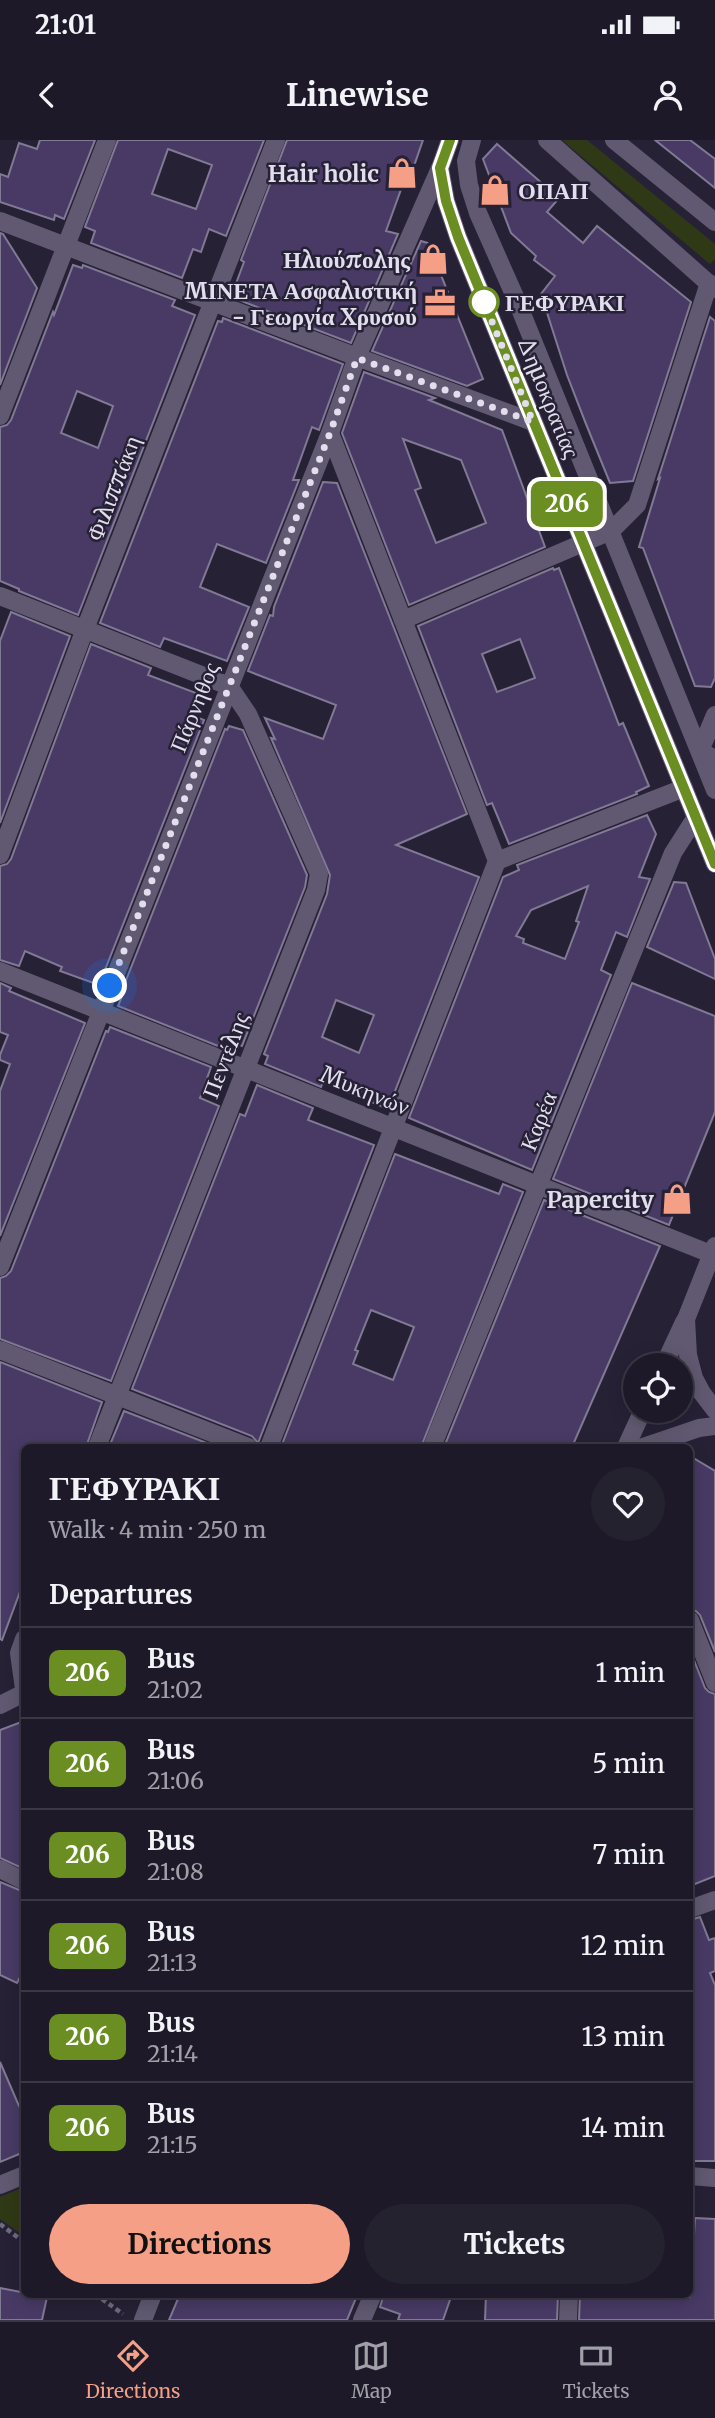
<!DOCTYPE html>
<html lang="en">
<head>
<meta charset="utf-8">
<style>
  :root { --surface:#1d1928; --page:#252230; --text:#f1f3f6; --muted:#a0a0a8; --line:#3b3845; --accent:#f49f86 }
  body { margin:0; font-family:Merriweather,serif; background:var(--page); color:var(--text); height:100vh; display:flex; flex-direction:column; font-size:26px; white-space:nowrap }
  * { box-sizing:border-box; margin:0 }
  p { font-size:23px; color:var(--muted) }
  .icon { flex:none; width:38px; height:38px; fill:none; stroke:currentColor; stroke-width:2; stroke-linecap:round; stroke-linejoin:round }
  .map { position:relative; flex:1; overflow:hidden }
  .details { position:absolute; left:21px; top:1304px; width:672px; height:854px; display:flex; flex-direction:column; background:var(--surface); border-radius:10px; box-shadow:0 4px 18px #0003,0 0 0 2px var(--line) }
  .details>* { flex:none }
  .badge { padding:0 14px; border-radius:10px; font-size:24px; line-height:46px }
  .fabs { position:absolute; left:623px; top:1213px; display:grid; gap:14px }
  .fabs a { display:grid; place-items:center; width:70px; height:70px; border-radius:50%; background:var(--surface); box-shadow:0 4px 18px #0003,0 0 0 2px var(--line); font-size:35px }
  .you { position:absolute; width:35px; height:35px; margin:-18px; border:5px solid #fff; border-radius:50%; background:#1a73e8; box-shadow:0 0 0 10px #1a73e833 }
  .map>.badge { position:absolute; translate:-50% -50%; box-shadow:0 0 0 4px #fff }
  h2 { padding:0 28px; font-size:26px; line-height:63px }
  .round { display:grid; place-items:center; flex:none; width:74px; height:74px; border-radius:37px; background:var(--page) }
  .overview { display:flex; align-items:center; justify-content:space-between; height:119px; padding:0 28px }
  h1 { font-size:33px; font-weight:700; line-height:52px }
  .cta { display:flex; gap:14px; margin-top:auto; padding:14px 28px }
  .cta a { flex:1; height:80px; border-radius:42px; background:var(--accent); color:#111; font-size:28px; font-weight:700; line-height:80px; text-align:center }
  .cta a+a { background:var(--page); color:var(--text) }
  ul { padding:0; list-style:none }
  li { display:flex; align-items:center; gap:21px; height:91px; padding:0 28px; border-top:2px solid var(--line) }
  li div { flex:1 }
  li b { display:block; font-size:26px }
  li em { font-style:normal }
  li .badge { min-width:77px; font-weight:700; text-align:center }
  .status { display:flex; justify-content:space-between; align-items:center; height:49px; padding:0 35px; background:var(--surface); direction:ltr }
  .status svg { height:19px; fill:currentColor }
  header { display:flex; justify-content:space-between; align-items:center; height:91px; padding:0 28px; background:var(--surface); font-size:32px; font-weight:700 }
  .dock { display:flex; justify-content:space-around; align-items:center; height:98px; border-top:2px solid var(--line); background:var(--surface); font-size:19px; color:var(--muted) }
  .dock a { display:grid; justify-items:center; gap:4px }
  .dock .on { color:var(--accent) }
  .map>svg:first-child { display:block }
  .green { fill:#303916 }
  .building { fill:#483a65; stroke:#817a94; stroke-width:2; fill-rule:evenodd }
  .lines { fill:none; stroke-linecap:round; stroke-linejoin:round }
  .path { stroke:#6f6a7d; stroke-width:4.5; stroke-dasharray:5 3.5; stroke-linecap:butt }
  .street { stroke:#605971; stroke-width:18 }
  .secondary { stroke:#605971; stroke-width:18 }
  .line-casing { stroke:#fff; stroke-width:16 }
  .line { stroke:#6b8e23; stroke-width:10 }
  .walk { stroke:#e2deed; stroke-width:7; stroke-dasharray:0 12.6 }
  .stop-dot { fill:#fff; stroke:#6b8e23; stroke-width:3.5 }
  .labels { text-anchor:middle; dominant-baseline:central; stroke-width:5; stroke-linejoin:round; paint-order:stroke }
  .poi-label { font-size:23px; font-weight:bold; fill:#e2deed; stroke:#272136; text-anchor:end }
  .stop-label { font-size:23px; font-weight:bold; fill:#e2deed; stroke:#272136; text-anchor:start }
  .street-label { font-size:23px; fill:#e2deed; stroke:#272136 }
</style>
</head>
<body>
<div class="status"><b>21:01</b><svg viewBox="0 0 49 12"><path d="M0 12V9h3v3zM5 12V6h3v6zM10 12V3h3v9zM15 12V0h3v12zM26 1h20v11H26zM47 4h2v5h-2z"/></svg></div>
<header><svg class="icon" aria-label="back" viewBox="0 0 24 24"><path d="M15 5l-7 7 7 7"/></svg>Linewise<svg class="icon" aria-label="person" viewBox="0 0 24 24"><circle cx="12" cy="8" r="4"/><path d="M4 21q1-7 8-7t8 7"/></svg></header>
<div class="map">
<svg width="715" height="2180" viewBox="0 0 715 2180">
  <rect width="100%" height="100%" fill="#272136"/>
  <g class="green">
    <polygon points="564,0 587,0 715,104 715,119 710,124 563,1"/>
    <polygon points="24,2047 24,2096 0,2079 0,2057"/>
  </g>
  <g class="building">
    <polygon points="40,0 95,0 64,79 55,75 54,80 0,62 0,34 8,37 19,3 37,9"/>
    <path d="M118,0H264L226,96L209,89L201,112L193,109L182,138L91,103L95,91L85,87ZM168,9L212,25L196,69L152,54Z"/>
    <polygon points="287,0 423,0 407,46 403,44 386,91 398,94 351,203 231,157 244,122 241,120"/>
    <polygon points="655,0 690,0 715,19 715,48"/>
    <polygon points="497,4 559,58 547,72 583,103 597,86 691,162 633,341 610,343 586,284 567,235 541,154 555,136 534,120 536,116 511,93 483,19"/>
    <polygon points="0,93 3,94 37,148 0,245"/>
    <polygon points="421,101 428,103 483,239 467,246 372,211"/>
    <path d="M73,125L82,128L83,125L175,160L172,166L195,175L78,475L19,451V449L0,441V287L7,285L11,280L53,172L54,175ZM77,251L113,266L98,308L61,293Z"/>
    <polygon points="710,177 715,181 715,538 711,547 695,546 643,408 639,407 660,338 658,339"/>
    <polygon points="223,178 343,224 319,290 312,287 293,340 299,340 266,423 217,404 200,447 249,467 227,521 164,498 160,507 100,483 218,181 222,182"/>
    <path d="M364,232L435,258L429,260L502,290L545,407L409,465L342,293ZM403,299L461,320L486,383L436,403L415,350L421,348Z"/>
    <path d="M323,342L337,343L467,674L396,705L479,737L388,969L323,942L321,947L265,924L268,916L264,914L327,754L330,735L271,598L275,599L265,578L323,599L336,565L248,531L270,475L273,476L274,467ZM336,860L374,875L359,913L322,897Z"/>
    <path d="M553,428L554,430L559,428L619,585L623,583L649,646L636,652L637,654L509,704L492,663L487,665L418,486ZM520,499L535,538L497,552L482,514Z"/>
    <polygon points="11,472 70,496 0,683 0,501"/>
    <polygon points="91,504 151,528 148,535 196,553 193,562 196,577 204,580 99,845 60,831 62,827 25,811 19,826 0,820 0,726 7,724 11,719"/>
    <polygon points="229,586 243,590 307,735 305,747 242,906 223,898 218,906 118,866 123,854 121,853 225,589 227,590"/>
    <path d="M647,675L656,694L639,737L650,739L627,797L616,792L601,830L611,835L532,1030L409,978L503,737L519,730L517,725ZM588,746L576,781L579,782L565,819L523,803L524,799L516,796L531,770Z"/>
    <polygon points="674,742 686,743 715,819 715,839 647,807"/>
    <polygon points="0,843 11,848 9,851 85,883 0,1096 0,951 10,924 0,920 0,915 8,895 0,892"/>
    <polygon points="632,843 715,876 715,972 669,1085 553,1039"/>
    <polygon points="110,887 211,927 200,958 219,966 111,1241 0,1199 0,1138 6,1136 11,1131 106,891 108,892"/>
    <polygon points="257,945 313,968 308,980 374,1005 258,1303 252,1296 132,1249 240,974 245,976"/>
    <path d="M395,1014L499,1054L503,1044L523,1052L421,1307H281ZM371,1170L414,1187L393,1240L353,1224L358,1211L355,1210Z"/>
    <polygon points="544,1060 660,1106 572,1307 444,1307"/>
    <polygon points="0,1222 102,1262 86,1307 24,1307 24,1441 2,1500 0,1499"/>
    <polygon points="124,1271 217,1307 109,1307"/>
    <polygon points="690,1316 715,1331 715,1512 700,1475 696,1471 690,1469"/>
    <polygon points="690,1510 705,1548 709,1552 715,1554 715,1736 690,1746"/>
    <polygon points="24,1581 24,1729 0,1718 0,1590"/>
    <polygon points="0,1742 24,1752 24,1842 19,1839 17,1843 0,1835"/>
    <polygon points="700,1777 709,1800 715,1798 715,1831 710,1833 715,1845 715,2021 690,2021 690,1780"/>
    <polygon points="0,1922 19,1966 24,1963 24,2012 0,2022"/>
    <polygon points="695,2078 715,2079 715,2180 579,2180 580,2154 690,2157 690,2112 693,2112"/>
    <polygon points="0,2148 47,2157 42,2180 0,2180"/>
    <polygon points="180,2154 361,2154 358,2159 356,2158 347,2180 169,2180"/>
    <polygon points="384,2154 452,2154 443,2180 398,2180 400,2174 380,2167"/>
    <polygon points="486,2154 558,2154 557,2180 485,2180"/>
  </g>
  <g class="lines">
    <g class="path">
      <polyline points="0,2084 24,2102"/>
      <polyline points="95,2154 123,2174"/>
    </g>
    <g class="street">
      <polyline points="547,0 715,149"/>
      <polyline points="614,0 715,82"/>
      <polyline points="0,81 357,217 533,282"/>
      <polyline points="0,276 107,0"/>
      <polyline points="330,293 497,721"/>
      <polyline points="0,456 229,546 248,574 319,734 316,750 97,1307"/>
      <polyline points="403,480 611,391 637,365 709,143"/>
      <polyline points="715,575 700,611 715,619"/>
      <polyline points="0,715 85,489 276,0"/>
      <polyline points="497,721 684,648"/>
      <polyline points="0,831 711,1114"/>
      <polyline points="0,1127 330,293 357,217 440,28"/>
      <polyline points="0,1210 248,1307"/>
      <polyline points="269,1307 497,721"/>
      <polyline points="432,1307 673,713 696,677"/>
      <polyline points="690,1480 715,1543"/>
      <polyline points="24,1499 19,1513 24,1549"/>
      <polyline points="0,1729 24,1741"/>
      <polyline points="690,1769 715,1760"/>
      <polyline points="690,2036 715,2038"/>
      <polyline points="0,2045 24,2035"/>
      <polyline points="143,2180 153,2154"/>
      <polyline points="362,2180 373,2154"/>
      <polyline points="568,2180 569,2154"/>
    </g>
    <g class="secondary">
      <polyline points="450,0 440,28 446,61 458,97 715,724"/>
      <polyline points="472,0 466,21 469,45 478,73 516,159 715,650"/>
      <polyline points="715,1106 686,1179 688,1215 694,1238 702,1253 715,1270"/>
      <polyline points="664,1225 684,1182"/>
      <polyline points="626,1307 643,1270"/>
      <polyline points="643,1307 699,1288 715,1286"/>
      <polyline points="0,1565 24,1553"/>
    </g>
  </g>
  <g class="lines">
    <defs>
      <polyline id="line" points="450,0 440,28 446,61 458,97 715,724"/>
    </defs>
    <use href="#line" class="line-casing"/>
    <use href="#line" class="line"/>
    <polyline class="walk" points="110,846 330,293 357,218 533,282 484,162"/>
  </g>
  <defs>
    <symbol id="shop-bare" viewBox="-9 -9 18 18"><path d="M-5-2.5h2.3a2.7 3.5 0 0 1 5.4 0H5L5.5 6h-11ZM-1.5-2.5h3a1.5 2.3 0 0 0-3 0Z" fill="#f49f86" stroke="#272136" stroke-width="2.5" paint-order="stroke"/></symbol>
    <symbol id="office-bare" viewBox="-9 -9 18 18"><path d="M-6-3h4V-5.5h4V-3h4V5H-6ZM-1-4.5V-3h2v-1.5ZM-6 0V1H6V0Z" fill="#f49f86" stroke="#272136" stroke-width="2.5" paint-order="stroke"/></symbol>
  </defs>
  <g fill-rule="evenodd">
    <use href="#shop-bare" x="380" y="11" width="44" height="44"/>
    <use href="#shop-bare" x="473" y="28" width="44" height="44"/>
    <use href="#shop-bare" x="411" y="97" width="44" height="44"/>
    <use href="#office-bare" x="418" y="141" width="44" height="44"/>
    <use href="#shop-bare" x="655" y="1037" width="44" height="44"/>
  </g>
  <circle class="stop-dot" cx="484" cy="162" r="14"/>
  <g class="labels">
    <g class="poi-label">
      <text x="379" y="33">Hair holic</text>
      <text x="518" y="50" text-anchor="start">ΟΠΑΠ</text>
      <text x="410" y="119">Ηλιούπολης</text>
      <text x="417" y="150">ΜΙΝΕΤΑ Ασφαλιστική<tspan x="417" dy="26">- Γεωργία Χρυσού</tspan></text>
      <text x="654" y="1059">Papercity</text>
    </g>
    <g class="stop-label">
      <text x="505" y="162">ΓΕΦΥΡΑΚΙ</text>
    </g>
    <g class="street-label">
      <text transform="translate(549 257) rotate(68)">Δημοκρατίας</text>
      <text transform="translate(113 348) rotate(-69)">Φιλιππάκη</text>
      <text transform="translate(194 567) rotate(-68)">Πάρνηθος</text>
      <text transform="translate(225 915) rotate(-69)">Πεντέλης</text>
      <text transform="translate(365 950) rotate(22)">Μυκηνών</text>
      <text transform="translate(538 981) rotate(-68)">Καρέα</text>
    </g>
  </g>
</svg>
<div class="fabs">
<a><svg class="icon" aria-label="locate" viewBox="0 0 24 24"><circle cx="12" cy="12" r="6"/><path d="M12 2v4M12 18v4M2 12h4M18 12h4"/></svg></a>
</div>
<div class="you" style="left:110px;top:846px"></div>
<b class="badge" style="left:567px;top:364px;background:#6b8e23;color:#fff">206</b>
<section class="details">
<div class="overview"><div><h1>ΓΕΦΥΡΑΚΙ</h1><p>Walk · 4 min · 250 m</p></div><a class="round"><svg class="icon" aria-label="heart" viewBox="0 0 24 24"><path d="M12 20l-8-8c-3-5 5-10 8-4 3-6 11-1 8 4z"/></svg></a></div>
<h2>Departures</h2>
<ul>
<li><span class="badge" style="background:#6b8e23;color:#fff">206</span><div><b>Bus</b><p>21:02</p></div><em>1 min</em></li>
<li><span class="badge" style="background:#6b8e23;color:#fff">206</span><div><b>Bus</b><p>21:06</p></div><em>5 min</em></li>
<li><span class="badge" style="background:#6b8e23;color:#fff">206</span><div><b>Bus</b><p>21:08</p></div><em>7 min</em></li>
<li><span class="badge" style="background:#6b8e23;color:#fff">206</span><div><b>Bus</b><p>21:13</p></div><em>12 min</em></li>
<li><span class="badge" style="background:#6b8e23;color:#fff">206</span><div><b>Bus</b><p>21:14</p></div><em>13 min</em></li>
<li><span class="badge" style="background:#6b8e23;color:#fff">206</span><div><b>Bus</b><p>21:15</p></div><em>14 min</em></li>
</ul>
<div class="cta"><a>Directions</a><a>Tickets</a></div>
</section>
</div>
<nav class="dock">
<a class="on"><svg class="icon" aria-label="directions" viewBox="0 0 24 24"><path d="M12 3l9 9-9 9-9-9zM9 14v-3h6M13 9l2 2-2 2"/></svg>Directions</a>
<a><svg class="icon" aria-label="map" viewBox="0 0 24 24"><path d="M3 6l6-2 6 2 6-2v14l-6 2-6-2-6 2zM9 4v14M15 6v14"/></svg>Map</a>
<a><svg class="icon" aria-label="tickets" viewBox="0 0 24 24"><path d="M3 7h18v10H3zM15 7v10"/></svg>Tickets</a>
</nav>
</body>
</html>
